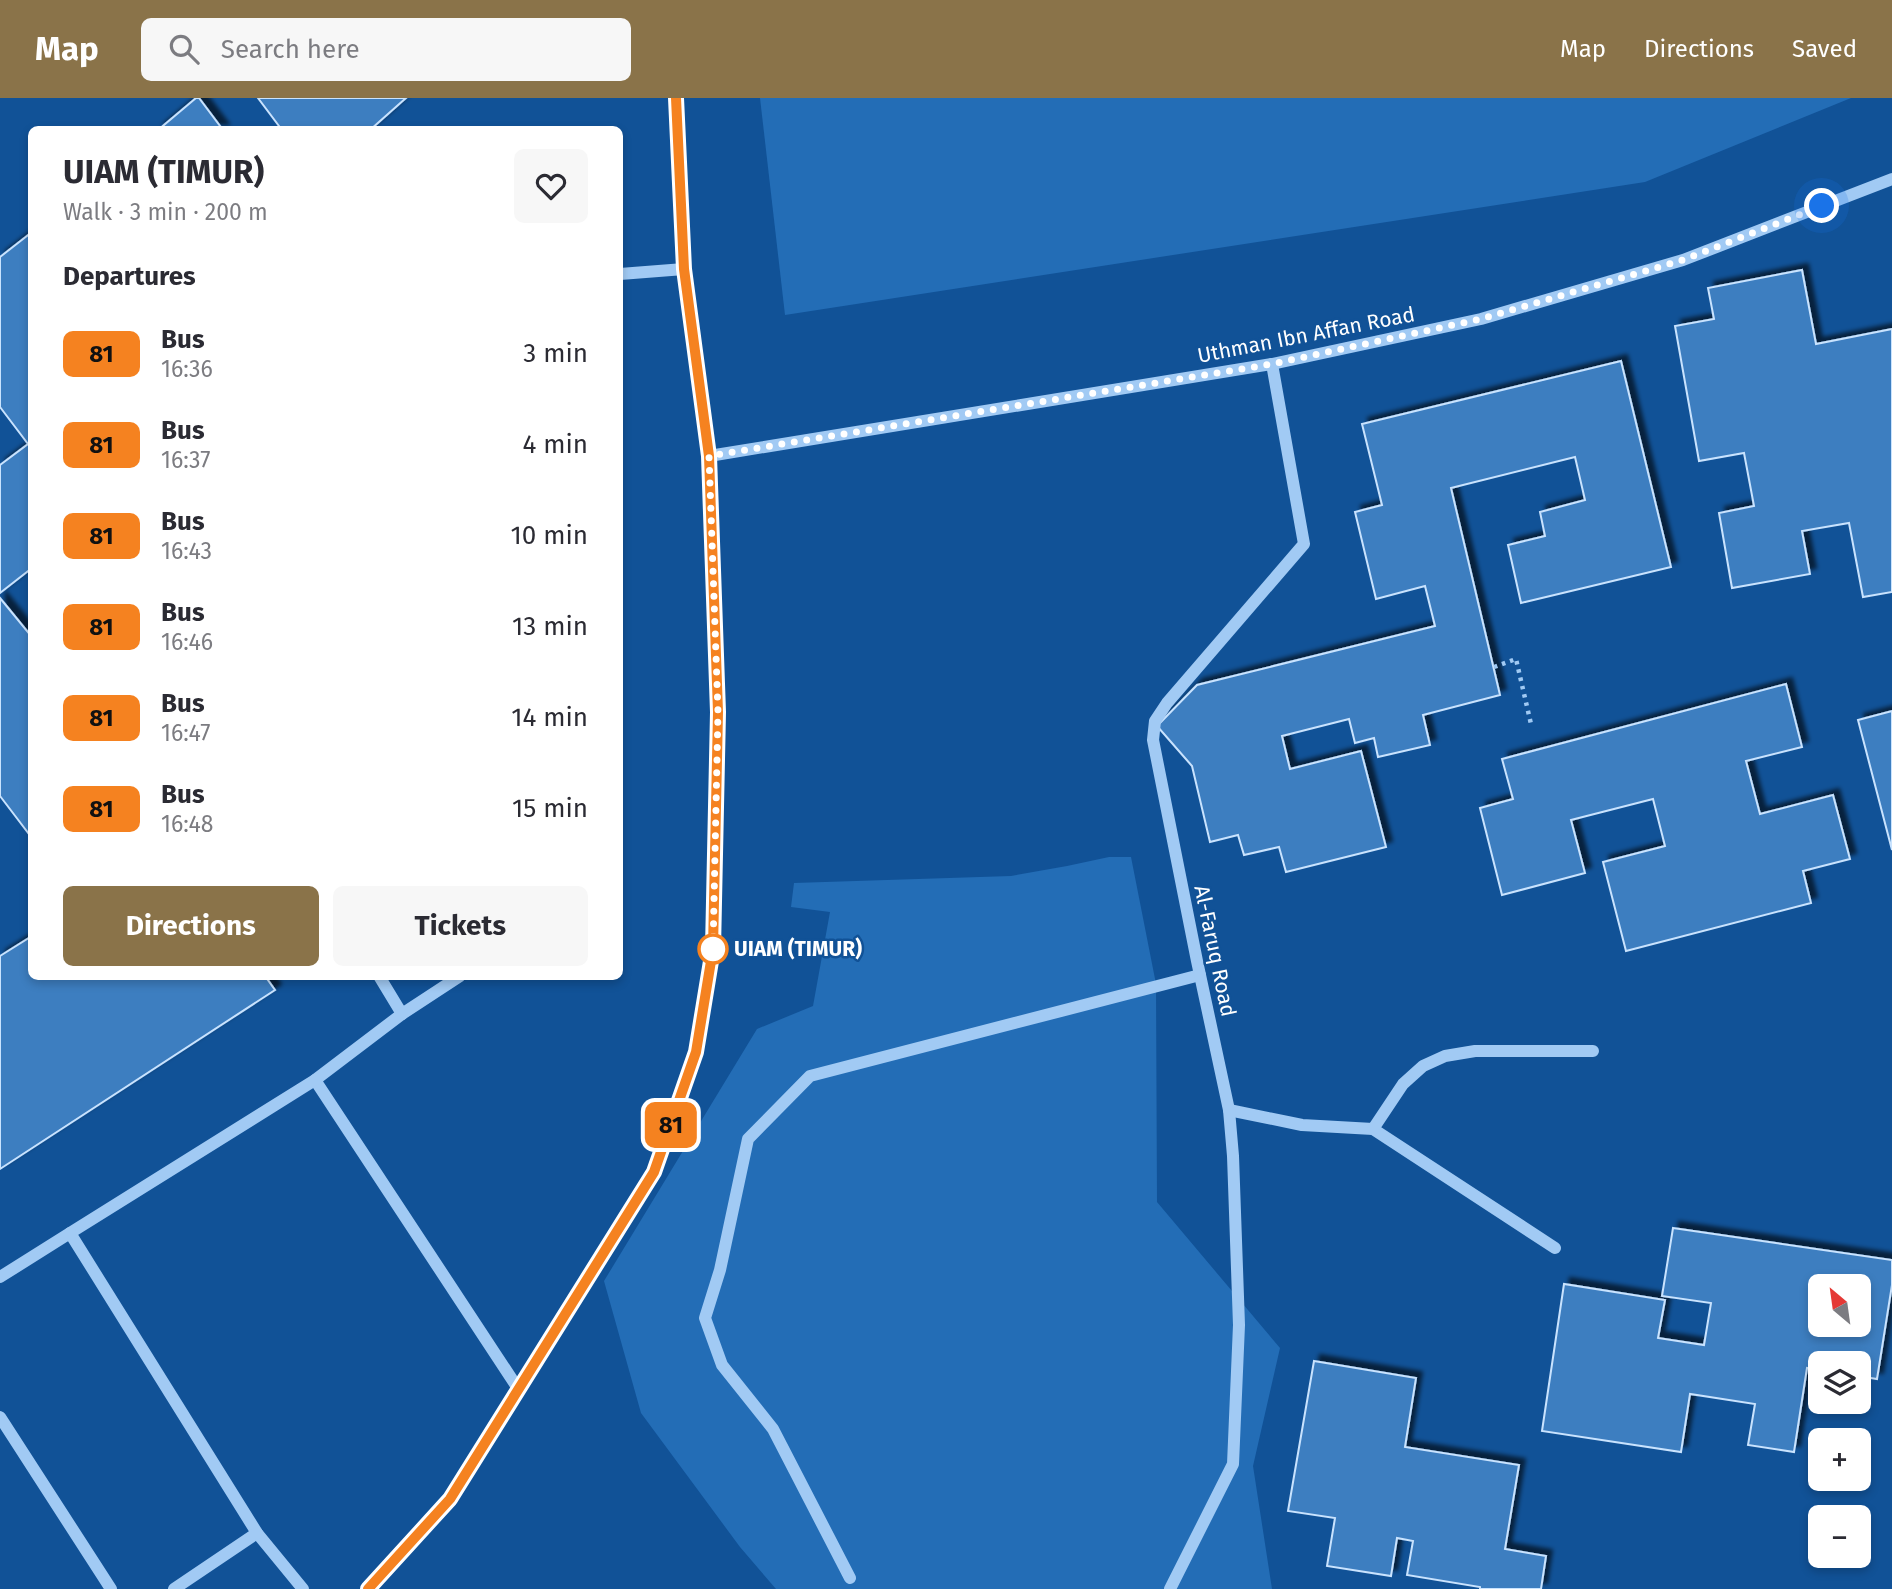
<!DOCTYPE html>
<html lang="en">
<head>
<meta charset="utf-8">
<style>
  :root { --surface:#fff; --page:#f7f7f7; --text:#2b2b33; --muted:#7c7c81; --accent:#8a7349 }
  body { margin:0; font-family:"Fira Sans",sans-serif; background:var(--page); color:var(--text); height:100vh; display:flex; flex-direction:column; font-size:26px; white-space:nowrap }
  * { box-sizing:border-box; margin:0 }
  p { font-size:23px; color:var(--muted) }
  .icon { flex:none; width:38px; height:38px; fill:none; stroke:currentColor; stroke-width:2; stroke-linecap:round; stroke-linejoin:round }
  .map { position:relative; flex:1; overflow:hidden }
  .drawer { position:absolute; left:28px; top:28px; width:595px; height:854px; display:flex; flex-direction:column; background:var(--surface); border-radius:10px; box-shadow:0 4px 10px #0003 }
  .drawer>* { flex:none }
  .badge { padding:0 14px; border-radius:10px; font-size:24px; line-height:46px }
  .needle { width:46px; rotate:331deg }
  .buttons { position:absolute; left:1808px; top:1176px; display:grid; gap:14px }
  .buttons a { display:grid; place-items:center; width:63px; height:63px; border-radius:10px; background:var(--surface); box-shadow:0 4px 10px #0003; font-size:35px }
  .you { position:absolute; width:35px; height:35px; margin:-18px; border:5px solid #fff; border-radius:50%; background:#1a73e8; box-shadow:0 0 0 10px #1a73e833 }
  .map>.badge { position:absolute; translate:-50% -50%; box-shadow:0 0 0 4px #fff }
  h2 { padding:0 35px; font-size:26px; line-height:63px }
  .round { display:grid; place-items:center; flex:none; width:74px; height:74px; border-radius:10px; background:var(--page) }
  .overview { display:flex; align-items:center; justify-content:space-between; height:119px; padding:0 35px }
  h1 { font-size:33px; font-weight:700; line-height:52px }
  .button { display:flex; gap:14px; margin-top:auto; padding:14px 35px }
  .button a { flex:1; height:80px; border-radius:10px; background:var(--accent); color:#fff; font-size:28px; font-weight:700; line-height:80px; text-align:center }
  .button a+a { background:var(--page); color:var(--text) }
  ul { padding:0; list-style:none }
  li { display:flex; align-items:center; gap:21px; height:91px; padding:0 35px }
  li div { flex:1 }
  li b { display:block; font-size:26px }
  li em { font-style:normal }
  li .badge { min-width:77px; font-weight:700; text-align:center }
  header { display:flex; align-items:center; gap:42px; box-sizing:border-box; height:98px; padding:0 35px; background:var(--accent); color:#fff }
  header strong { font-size:33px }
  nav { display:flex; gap:38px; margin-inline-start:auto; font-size:24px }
  .search { width:490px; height:63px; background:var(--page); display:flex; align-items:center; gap:18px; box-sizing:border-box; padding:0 24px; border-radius:10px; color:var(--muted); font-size:26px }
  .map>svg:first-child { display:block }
  .green { fill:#236db6 }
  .building { fill:#3e7ec0; stroke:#c9e3fe; stroke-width:2; fill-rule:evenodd; filter:url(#shadow) }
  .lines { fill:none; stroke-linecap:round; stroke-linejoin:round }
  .path { stroke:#a1caf4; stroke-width:4.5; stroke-dasharray:3.5 5; stroke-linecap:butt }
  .minor { stroke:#a1caf4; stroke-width:12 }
  .line-casing { stroke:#fff; stroke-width:16 }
  .line { stroke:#f58220; stroke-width:10 }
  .walk { stroke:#fff; stroke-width:7; stroke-dasharray:0 12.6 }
  .stop-dot { fill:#fff; stroke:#f58220; stroke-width:3.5 }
  .labels { text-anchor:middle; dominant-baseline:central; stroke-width:5; stroke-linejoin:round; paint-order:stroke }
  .street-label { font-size:21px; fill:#fff; stroke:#115297 }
  .stop-label { font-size:21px; font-weight:bold; fill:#fff; stroke:#115297; text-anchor:start }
</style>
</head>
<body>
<header>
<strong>Map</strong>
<div class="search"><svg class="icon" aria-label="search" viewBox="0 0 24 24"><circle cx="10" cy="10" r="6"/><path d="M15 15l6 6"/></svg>Search here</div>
<nav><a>Map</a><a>Directions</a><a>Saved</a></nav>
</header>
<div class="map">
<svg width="1892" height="1491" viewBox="0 0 1892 1491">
  <defs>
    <filter id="shadow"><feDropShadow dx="6" dy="-6" stdDeviation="2" flood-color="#0009"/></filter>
  </defs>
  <rect width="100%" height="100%" fill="#115297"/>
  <g class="green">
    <polygon points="760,0 1851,0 1645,84 785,217"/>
    <polygon points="1109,759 1131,759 1156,886 1157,1104 1280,1250 1253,1368 1272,1491 776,1491 740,1449 641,1315 604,1183 757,931 813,908 830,814 791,809 794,785 1011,778 1067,768"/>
  </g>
  <g class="building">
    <polygon points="196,0 199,0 223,32 158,32"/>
    <polygon points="258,0 406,0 370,32 282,32"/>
    <polygon points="32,134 32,470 0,495 0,367 28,346 0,309 0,159"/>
    <polygon points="1802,172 1816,246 1892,231 1892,494 1863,499 1849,425 1802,433 1810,476 1732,490 1719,415 1754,408 1744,355 1699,363 1675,228 1714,221 1708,190"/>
    <polygon points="1621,263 1671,469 1521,505 1508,447 1545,438 1540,414 1585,402 1575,359 1451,390 1500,597 1423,617 1430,647 1378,659 1374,640 1355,645 1349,621 1282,638 1290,671 1361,653 1386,749 1286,774 1279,749 1244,757 1238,737 1210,744 1192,668 1157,628 1197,587 1435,528 1425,488 1376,501 1355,414 1382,407 1362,326"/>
    <polygon points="0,500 32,539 32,740 0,698"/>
    <polygon points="1786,586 1802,649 1746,663 1760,716 1833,697 1850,761 1803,773 1811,805 1626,853 1603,764 1665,748 1653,701 1571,722 1585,775 1502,797 1480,710 1513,701 1502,661"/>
    <polygon points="1892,613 1892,752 1858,622"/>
    <polygon points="32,838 32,878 265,878 275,892 0,1071 0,858"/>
    <path d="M1673,1130L1892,1162V1187L1877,1281L1858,1278V1265H1820V1272L1807,1270L1794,1354L1748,1347L1755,1306L1690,1296L1681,1354L1542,1333L1564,1186L1665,1202L1658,1240L1704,1247L1711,1205L1662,1198ZM1820,1188H1858V1227H1820Z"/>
    <polygon points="1314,1263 1416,1280 1405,1349 1519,1367 1505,1451 1546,1458 1541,1491 1480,1491 1480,1489 1407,1477 1413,1443 1397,1440 1391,1478 1327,1468 1335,1420 1288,1413"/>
  </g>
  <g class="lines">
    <polyline class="path" points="1494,569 1516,561 1531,626"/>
    <g class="minor">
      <polyline points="620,176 684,171"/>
      <polyline points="709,358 1272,266 1481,221 1683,162 1892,81"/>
      <polyline points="379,878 402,916"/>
      <polyline points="315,982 519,1292"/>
      <polyline points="1229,1012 1302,1027 1373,1031 1555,1150"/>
      <polyline points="1373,1031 1403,986 1423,968 1445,958 1475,953 1593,953"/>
      <polyline points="70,1135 315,982 402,916 460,878"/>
      <polyline points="0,1179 70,1135 257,1435 303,1491"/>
      <polyline points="0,1319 111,1491"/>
      <polyline points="850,1480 773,1331 722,1267 705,1220 720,1172 748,1041 810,978 1200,877"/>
      <polyline points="174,1491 257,1435"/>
      <polyline points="368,1491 450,1401 654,1074 697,954 714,851 718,614 709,358 684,171 676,0"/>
      <polyline points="1170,1491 1233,1366 1239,1227 1233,1058 1229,1012 1197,863 1153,642 1155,623 1167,605 1304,446 1272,266"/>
    </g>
  </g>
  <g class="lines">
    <defs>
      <polyline id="line" points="368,1491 450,1401 654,1074 696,954 713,851 718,614 709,358 684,171 676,0"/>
    </defs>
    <use href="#line" class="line-casing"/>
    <use href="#line" class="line"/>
    <polyline class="walk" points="713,851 718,614 709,358 1272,266 1481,221 1683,162 1822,108"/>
  </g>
  <circle class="stop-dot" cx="713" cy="851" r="14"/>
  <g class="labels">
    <g class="street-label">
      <text transform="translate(1306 237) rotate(-11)">Uthman Ibn Affan Road</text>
      <text transform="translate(1215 853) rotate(78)">Al-Faruq Road</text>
    </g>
    <g class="stop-label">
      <text x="734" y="851">UIAM (TIMUR)</text>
    </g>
  </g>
</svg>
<div class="buttons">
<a><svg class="needle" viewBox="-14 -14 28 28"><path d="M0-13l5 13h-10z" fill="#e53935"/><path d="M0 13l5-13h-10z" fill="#7c7c81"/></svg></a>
<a><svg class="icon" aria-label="layers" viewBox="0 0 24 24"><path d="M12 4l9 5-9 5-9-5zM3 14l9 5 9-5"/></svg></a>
<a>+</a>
<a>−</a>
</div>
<div class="you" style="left:1822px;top:108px"></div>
<b class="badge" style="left:671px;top:1027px;background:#f58220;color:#111">81</b>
<section class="drawer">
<div class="overview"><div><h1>UIAM (TIMUR)</h1><p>Walk · 3 min · 200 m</p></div><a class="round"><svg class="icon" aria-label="heart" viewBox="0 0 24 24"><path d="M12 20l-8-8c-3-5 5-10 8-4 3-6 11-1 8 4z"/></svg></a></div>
<h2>Departures</h2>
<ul>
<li><span class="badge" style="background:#f58220;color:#111">81</span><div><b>Bus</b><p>16:36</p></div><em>3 min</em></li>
<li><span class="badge" style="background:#f58220;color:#111">81</span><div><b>Bus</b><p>16:37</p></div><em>4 min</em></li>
<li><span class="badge" style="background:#f58220;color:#111">81</span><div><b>Bus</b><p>16:43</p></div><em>10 min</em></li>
<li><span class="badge" style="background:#f58220;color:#111">81</span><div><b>Bus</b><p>16:46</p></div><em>13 min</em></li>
<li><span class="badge" style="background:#f58220;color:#111">81</span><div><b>Bus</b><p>16:47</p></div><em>14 min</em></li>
<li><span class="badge" style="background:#f58220;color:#111">81</span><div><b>Bus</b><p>16:48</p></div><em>15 min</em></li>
</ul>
<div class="button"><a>Directions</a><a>Tickets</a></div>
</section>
</div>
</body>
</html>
